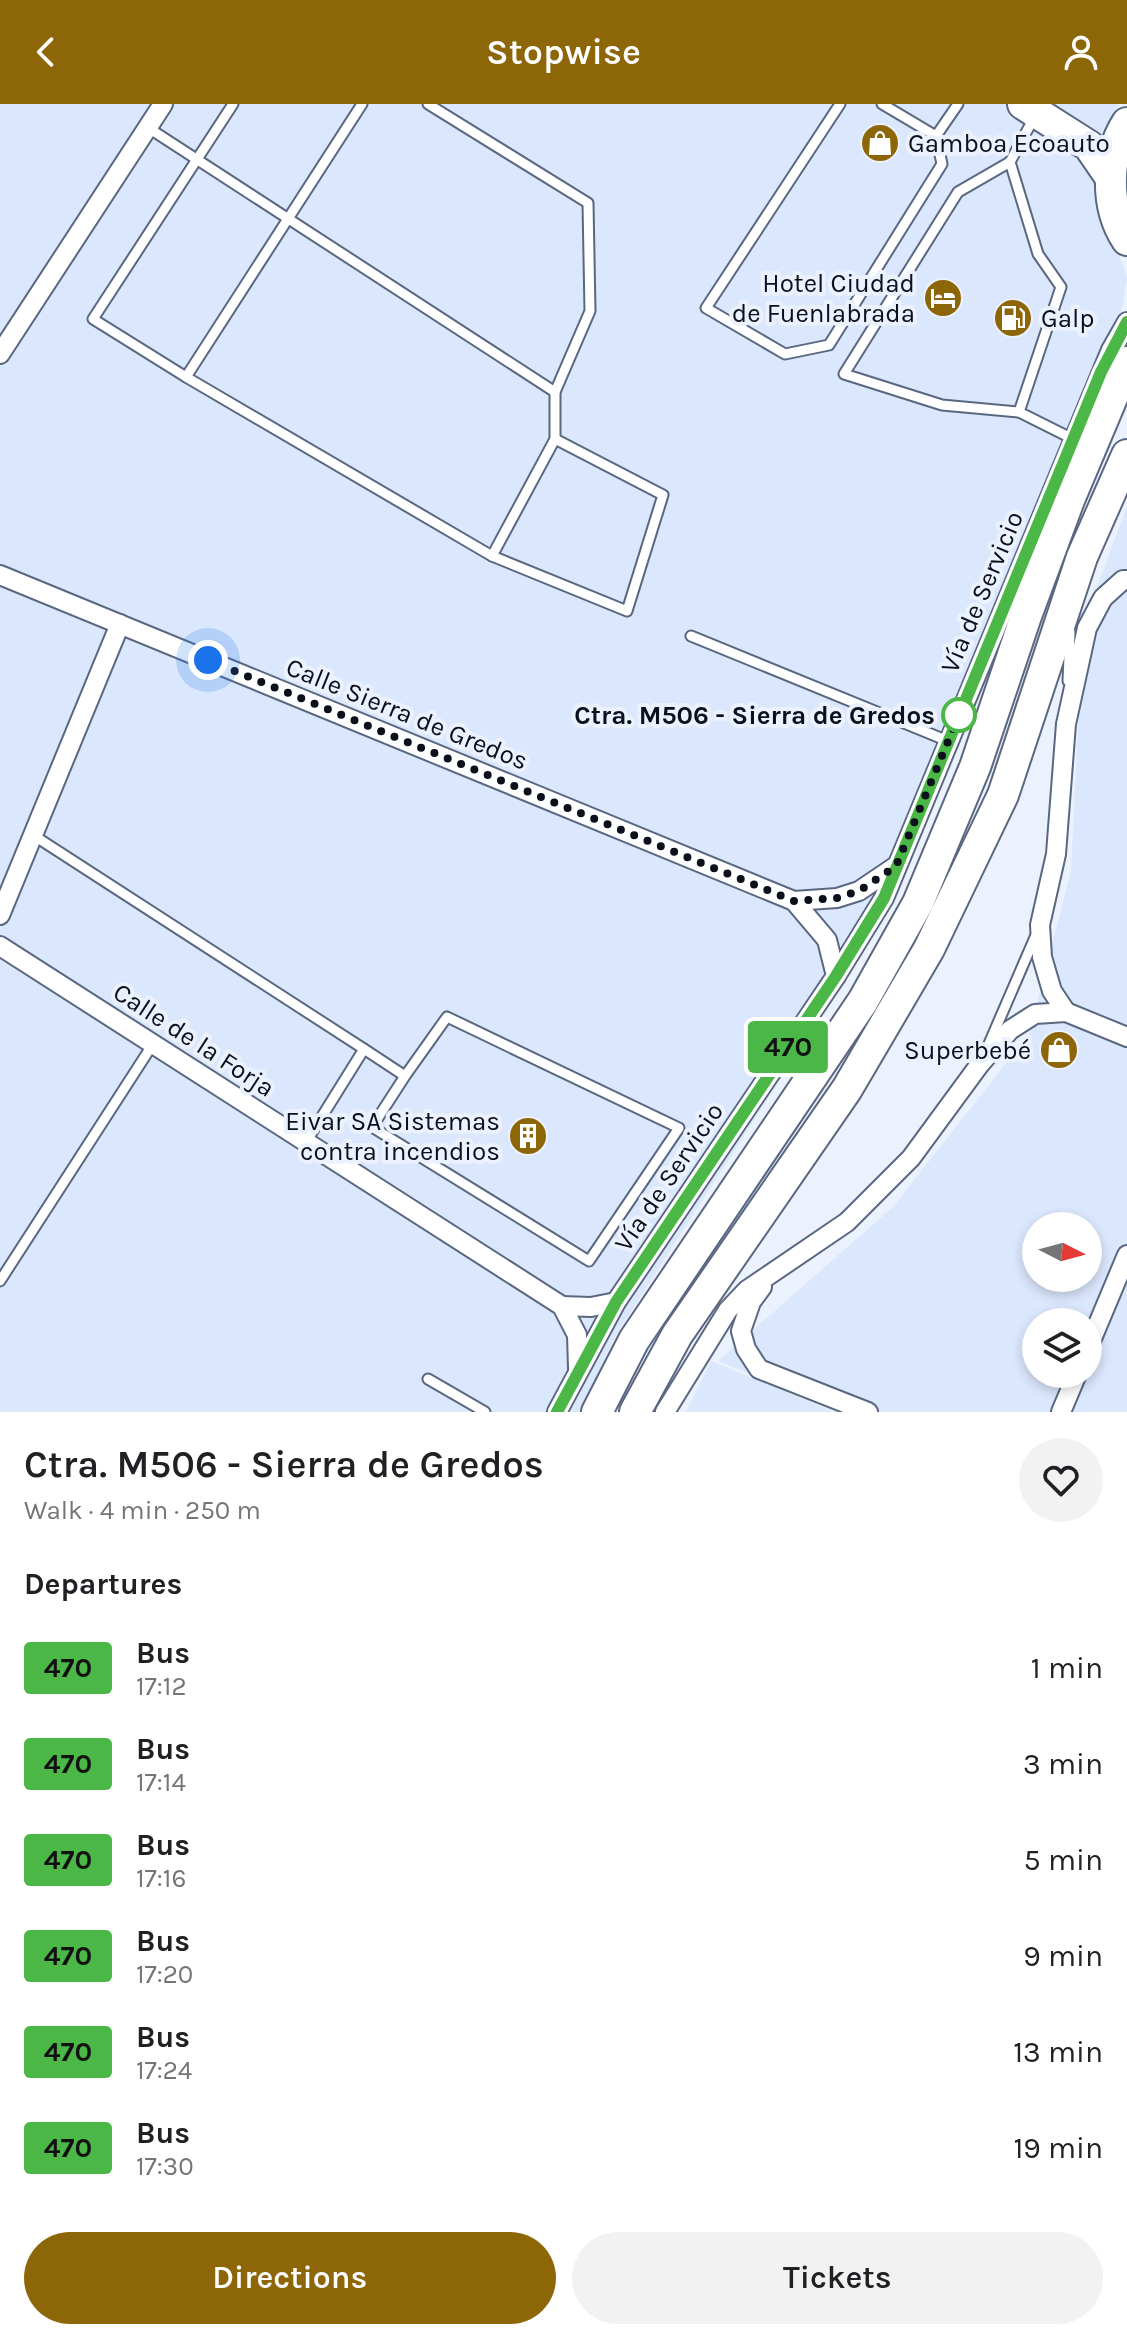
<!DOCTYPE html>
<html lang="en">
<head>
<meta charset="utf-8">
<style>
  :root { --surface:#fff; --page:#f2f2f2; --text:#202124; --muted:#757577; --accent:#8d6608 }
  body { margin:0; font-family:Karla,sans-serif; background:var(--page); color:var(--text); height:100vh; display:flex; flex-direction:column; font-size:30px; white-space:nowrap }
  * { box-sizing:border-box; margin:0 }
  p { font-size:26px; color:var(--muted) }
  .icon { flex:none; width:44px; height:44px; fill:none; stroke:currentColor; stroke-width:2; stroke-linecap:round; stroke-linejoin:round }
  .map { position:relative; height:1308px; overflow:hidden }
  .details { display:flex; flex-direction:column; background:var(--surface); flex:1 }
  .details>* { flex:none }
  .badge { padding:0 16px; border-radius:6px; font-size:28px; line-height:52px }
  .needle { width:52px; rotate:96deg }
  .controls { position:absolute; left:1022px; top:1108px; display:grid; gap:16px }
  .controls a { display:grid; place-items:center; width:80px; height:80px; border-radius:50%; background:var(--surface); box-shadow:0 4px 12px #0003; font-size:40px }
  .you { position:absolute; width:40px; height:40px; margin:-20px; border:6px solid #fff; border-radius:50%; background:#1a73e8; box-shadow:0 0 0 12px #1a73e833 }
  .map>.badge { position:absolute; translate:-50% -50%; box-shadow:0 0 0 4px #fff }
  h2 { padding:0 24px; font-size:30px; line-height:72px }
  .round { display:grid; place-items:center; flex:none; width:84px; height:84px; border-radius:42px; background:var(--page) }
  .overview { display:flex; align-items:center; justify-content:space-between; height:136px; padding:0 24px }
  h1 { font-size:38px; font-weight:600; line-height:60px }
  .action { display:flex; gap:16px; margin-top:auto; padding:16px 24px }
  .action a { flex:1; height:92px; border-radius:48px; background:var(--accent); color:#fff; font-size:32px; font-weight:600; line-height:92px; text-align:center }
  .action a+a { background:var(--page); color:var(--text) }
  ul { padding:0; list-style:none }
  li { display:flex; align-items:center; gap:24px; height:96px; padding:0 24px }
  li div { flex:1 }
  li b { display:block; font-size:30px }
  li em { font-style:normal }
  li .badge { min-width:88px; font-weight:700; text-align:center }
  header { display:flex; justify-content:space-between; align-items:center; height:104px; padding:0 24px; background:var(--accent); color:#fff; font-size:36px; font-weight:600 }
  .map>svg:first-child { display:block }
  .built { fill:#dbe7fd; fill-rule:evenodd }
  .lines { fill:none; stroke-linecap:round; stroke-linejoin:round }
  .lane-casing { stroke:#596780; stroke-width:13 }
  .street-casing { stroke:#596780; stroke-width:22 }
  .primary-casing { stroke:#596780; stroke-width:34 }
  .lane { stroke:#fff; stroke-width:9 }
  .street { stroke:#fff; stroke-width:18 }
  .primary { stroke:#fff; stroke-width:30 }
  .line-casing { stroke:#fff; stroke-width:18 }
  .line { stroke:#4ab747; stroke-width:12 }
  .walk { stroke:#0b101a; stroke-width:8; stroke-dasharray:0 14.4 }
  .stop-dot { fill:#fff; stroke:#4ab747; stroke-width:4 }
  .labels { text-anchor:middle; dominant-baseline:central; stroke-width:8; stroke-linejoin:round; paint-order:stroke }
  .poi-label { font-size:26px; fill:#0b101a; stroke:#ebf1fd; text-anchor:end }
  .street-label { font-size:26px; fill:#0b101a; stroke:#ebf1fd }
  .stop-label { font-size:26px; font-weight:bold; fill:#0b101a; stroke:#ebf1fd; text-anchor:end }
</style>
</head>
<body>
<header><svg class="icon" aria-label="back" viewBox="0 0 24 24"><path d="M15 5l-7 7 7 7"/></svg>Stopwise<svg class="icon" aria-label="person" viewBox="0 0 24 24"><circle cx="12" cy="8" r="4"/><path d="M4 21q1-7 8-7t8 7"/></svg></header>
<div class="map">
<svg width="1127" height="1308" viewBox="0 0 1127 1308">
  <rect width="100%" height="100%" fill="#ebf1fd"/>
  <g class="built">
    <polygon points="0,0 1118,0 1091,68 1127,174 1114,252 897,794 616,1231 580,1308 0,1308"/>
    <path d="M1127,402V1308H842L718,1257L893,1103L1029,930L1071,767L1083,522ZM1036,1122H1088V1174H1036ZM1036,1218H1088V1270H1036Z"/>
    <polygon points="711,1257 834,1308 686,1308"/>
  </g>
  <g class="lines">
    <defs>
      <g id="lane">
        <polyline points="362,0 186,273 492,452 627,507 663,391 555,335"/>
        <polyline points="428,0 588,99 590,207 555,288"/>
        <polyline points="840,0 706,204 785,250 829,241 942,60 936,32 958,0"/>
        <polyline points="882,0 936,32"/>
        <polyline points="1035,12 1010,58 1038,150 1061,183 1019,308 1073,335"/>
        <polyline points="147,23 555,288 555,335 492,452"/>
        <polyline points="1010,58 958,88 844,270 942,301 1019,308"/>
        <polyline points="186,273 93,215 233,0"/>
        <polyline points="691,532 948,637"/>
        <polyline points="1068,577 1070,528"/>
        <polyline points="33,731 364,945 306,1038"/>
        <polyline points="988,942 1036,831"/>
        <polyline points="364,945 405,972 372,1023 589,1157 679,1024 447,913 405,972"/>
        <polyline points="0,1177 153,940"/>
        <polyline points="428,1275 485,1308"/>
      </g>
      <g id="street">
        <polyline points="0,250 163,0"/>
        <polyline points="0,471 794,797 837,794 859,787 896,762"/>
        <polyline points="794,797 827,836 836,872"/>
        <polyline points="0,811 120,520"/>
        <polyline points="0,842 562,1202 577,1231 578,1264"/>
        <polyline points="1066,908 1052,887 1042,853 1040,821 1056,750 1066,620 1087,524 1103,494 1123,476 1127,476"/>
        <polyline points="762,1183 751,1198 741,1227 746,1245 759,1265 868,1308"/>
        <polyline points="562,1202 591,1203 616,1198"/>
        <polyline points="1088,1244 1127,1151"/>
        <polyline points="557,1308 616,1198 836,872 884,794 1111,246 1127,218"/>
        <polyline points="665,1308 728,1206 747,1186 847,1118 911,1054 980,960 1010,926 1035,910 1066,908 1127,933"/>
        <polyline points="1061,1308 1077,1270"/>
      </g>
      <g id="primary">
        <polyline points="1023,0 1089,42 1111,74"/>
        <path d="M1127,19C1106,52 1105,103 1127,136"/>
        <polyline points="597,1308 634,1236 863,897 918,799 975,663 1026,512 1069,396 1127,258"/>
        <polyline points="635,1308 677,1231 847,985 929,845 1003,691 1082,453 1127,351"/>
      </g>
    </defs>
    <use href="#lane" class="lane-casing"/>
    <use href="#street" class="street-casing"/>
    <use href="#primary" class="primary-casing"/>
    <use href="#lane" class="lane"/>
    <use href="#street" class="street"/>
    <use href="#primary" class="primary"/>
  </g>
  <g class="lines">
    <defs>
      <polyline id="line" points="557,1308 616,1198 836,872 884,794 1101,268 1127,218"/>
    </defs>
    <use href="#line" class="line-casing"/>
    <use href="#line" class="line"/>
    <polyline class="walk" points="208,556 794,797 837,794 859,787 896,762 959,611"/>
  </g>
  <defs>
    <symbol id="shop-disc" viewBox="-11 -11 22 22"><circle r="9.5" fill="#8d6608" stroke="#ebf1fd"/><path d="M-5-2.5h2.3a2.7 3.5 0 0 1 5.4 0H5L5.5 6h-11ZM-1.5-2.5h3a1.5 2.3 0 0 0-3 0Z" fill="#fff"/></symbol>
    <symbol id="hotel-disc" viewBox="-11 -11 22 22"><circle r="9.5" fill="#8d6608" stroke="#ebf1fd"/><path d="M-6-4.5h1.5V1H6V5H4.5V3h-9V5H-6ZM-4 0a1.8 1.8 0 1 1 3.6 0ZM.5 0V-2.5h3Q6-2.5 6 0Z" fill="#fff"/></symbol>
    <symbol id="fuel-disc" viewBox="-11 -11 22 22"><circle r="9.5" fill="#8d6608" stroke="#ebf1fd"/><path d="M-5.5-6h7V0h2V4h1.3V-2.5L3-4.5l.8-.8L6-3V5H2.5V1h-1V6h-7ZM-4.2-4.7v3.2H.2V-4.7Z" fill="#fff"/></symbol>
    <symbol id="building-disc" viewBox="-11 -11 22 22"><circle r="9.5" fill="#8d6608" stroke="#ebf1fd"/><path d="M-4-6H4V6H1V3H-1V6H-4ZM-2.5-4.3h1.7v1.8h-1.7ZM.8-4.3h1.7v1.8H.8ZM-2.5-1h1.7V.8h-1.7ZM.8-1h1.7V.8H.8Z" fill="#fff"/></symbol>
  </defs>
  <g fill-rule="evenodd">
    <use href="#shop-disc" x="858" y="17" width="44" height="44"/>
    <use href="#hotel-disc" x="921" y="172" width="44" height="44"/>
    <use href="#fuel-disc" x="991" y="192" width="44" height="44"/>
    <use href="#shop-disc" x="1037" y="924" width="44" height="44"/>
    <use href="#building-disc" x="506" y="1010" width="44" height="44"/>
  </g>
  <circle class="stop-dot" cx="959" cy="611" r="16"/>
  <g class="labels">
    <g class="poi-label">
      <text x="908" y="39" text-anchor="start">Gamboa Ecoauto</text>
      <text x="915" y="179">Hotel Ciudad<tspan x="915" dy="30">de Fuenlabrada</tspan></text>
      <text x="1041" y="214" text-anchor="start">Galp</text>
      <text x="1031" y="946">Superbebé</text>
      <text x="500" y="1017">Eivar SA Sistemas<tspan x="500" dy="30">contra incendios</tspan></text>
    </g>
    <g class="street-label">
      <text transform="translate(982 488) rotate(-67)">Vía de Servicio</text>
      <text transform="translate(407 610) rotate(22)">Calle Sierra de Gredos</text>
      <text transform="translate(194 936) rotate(33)">Calle de la Forja</text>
      <text transform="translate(669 1073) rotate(-56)">Vía de Servicio</text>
    </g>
    <g class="stop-label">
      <text x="935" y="611">Ctra. M506 - Sierra de Gredos</text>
    </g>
  </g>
</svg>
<div class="controls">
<a><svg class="needle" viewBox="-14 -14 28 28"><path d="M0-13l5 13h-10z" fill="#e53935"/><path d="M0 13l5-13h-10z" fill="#757577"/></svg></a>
<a><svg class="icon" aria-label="layers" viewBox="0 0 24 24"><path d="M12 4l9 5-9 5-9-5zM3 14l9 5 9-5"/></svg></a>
</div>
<div class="you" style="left:208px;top:556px"></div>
<b class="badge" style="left:788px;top:943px;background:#4ab747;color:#111">470</b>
</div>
<section class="details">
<div class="overview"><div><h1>Ctra. M506 - Sierra de Gredos</h1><p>Walk · 4 min · 250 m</p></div><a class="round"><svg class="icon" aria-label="heart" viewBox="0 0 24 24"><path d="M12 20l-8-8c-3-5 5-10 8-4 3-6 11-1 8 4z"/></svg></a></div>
<h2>Departures</h2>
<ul>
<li><span class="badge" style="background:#4ab747;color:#111">470</span><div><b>Bus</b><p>17:12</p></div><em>1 min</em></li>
<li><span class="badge" style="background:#4ab747;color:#111">470</span><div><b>Bus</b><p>17:14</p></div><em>3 min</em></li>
<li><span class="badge" style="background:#4ab747;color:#111">470</span><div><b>Bus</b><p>17:16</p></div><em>5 min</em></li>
<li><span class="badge" style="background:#4ab747;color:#111">470</span><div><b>Bus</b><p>17:20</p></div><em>9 min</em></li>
<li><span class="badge" style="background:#4ab747;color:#111">470</span><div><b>Bus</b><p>17:24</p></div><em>13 min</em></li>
<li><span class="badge" style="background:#4ab747;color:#111">470</span><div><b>Bus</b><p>17:30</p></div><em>19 min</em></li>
</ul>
<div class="action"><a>Directions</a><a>Tickets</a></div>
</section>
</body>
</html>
